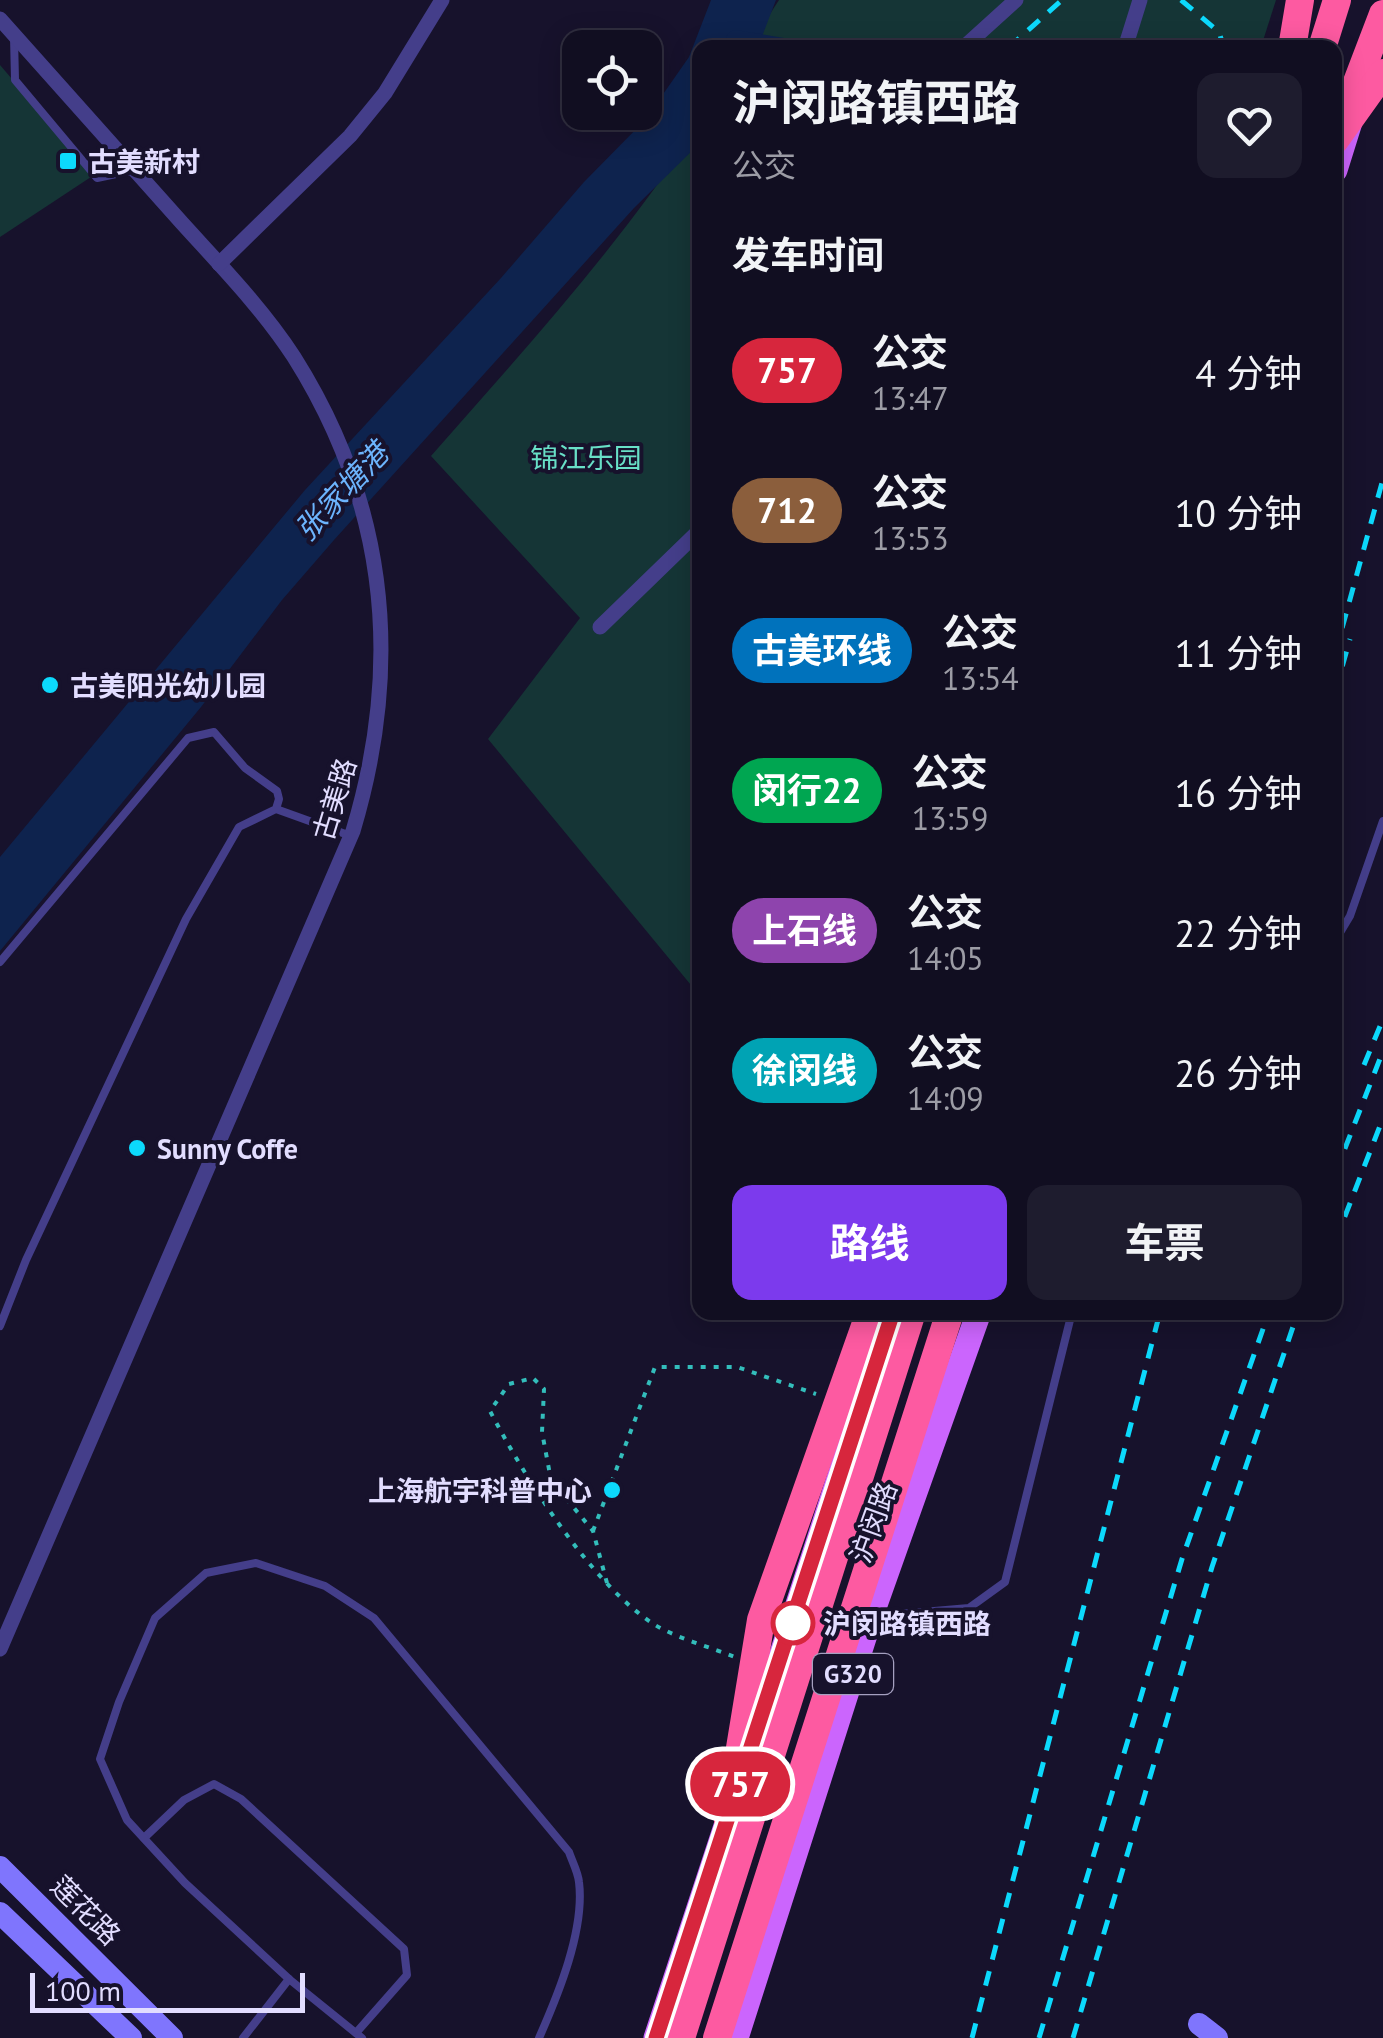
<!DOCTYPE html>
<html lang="zh">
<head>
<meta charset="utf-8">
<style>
  :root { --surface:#110e21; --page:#1e1c2e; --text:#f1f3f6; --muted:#9c9ca5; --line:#302e3f; --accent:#7c3aed }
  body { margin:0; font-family:"PT Sans","Noto Sans SC",sans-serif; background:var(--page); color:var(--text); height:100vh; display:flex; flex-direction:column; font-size:38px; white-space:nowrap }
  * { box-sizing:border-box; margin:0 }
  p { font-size:32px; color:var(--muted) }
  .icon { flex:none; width:55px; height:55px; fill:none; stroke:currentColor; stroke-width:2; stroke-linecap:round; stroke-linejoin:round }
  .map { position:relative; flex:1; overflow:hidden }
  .sheet { position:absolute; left:692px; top:40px; width:650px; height:1280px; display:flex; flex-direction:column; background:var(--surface); border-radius:20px; box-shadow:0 5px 25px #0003,0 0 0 2px var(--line) }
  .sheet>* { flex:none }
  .badge { padding:0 20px; border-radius:32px; font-size:35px; line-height:65px }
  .controls { position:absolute; left:562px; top:30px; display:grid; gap:20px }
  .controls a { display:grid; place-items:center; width:100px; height:100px; border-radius:20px; background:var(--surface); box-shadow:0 5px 25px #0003,0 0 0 2px var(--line); font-size:50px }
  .scale { position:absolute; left:30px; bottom:25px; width:275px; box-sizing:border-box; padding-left:10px; border:5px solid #e2ddff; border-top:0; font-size:28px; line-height:35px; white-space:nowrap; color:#e2ddff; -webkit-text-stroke:8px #17122c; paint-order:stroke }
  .map>.badge { position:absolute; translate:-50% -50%; box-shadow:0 0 0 5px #fff }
  h2 { padding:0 40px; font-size:38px; line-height:90px }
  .round { display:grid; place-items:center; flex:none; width:105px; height:105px; border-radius:20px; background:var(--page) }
  .head { display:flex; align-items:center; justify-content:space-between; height:170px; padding:0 40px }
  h1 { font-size:48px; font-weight:700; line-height:75px }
  .cta { display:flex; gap:20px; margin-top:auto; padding:20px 40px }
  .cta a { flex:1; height:115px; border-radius:20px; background:var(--accent); color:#fff; font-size:40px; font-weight:700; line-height:115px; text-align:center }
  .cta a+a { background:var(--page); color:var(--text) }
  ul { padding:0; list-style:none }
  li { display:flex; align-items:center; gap:30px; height:140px; padding:0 40px }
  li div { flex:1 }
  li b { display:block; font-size:38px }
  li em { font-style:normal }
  li .badge { min-width:110px; font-weight:700; text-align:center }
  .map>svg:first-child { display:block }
  .green { fill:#153536 }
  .water { fill:#0e234e }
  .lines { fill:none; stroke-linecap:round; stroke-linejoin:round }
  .canal { stroke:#0e234e; stroke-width:20 }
  .path { stroke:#33bdbb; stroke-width:4; stroke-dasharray:5 8; stroke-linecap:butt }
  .lane { stroke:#443e8a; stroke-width:8 }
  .street { stroke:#443e8a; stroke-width:15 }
  .secondary { stroke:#7f75fd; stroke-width:22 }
  .primary { stroke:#cb65fd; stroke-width:25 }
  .highway { stroke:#fd5aa1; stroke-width:28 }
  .rail { stroke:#0cd9fc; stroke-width:5; stroke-dasharray:15 12; stroke-linecap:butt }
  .highway-bridge { stroke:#fd5aa1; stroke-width:28 }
  .line-casing { stroke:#fff; stroke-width:22 }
  .line { stroke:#d7263d; stroke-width:15 }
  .poi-dot { fill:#0cd9fc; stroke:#17122c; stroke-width:4 }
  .stop-dot { fill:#fff; stroke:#d7263d; stroke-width:5 }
  .labels { text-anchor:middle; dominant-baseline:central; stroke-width:8; stroke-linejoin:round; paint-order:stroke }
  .shield { fill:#17122c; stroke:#a5a0c0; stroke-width:2.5 }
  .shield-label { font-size:25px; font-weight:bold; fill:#e2ddff }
  .poi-label { font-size:28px; font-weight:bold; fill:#e2ddff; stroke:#17122c; text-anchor:start }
  .park-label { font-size:28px; fill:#68e0c7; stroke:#17122c }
  .street-label { font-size:28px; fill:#e2ddff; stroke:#17122c }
  .stop-label { font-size:28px; font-weight:bold; fill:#e2ddff; stroke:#17122c; text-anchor:start }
  .water-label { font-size:30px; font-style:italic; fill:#6cb4fd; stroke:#17122c }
</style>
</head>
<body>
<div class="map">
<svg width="1383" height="2038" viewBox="0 0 1383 2038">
  <rect width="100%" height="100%" fill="#17122c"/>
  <g class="green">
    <polygon points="779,0 1276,0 1261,47 748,48"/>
    <polygon points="0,65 94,175 0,237"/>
    <path d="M700,122V996L488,739L580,618L431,456C526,348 622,243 700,122Z"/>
  </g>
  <polygon class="water" points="711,0 776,0 758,47 700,48 700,142 697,146 634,208 334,540 282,600 201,707 0,951 0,857 305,490 501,278 584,182 645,120 689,57"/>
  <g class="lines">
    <polyline class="canal" points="736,40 784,48"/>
    <g class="path">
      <polyline points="593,1531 655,1367 737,1367 816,1394"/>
      <path d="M607,1583L593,1531L551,1480L542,1432L544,1389L533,1378L509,1384L490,1411C525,1478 591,1584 655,1625C679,1639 710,1647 735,1657"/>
    </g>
    <g class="lane">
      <polyline points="14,37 15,80 97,178 135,170"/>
      <polyline points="276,809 351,836"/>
      <polyline points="1335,941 1350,916 1383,821"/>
      <polyline points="0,962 188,738 214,732 245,768 277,791 279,799 276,809 239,827 186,919 26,1260 0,1326"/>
      <polyline points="876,1616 969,1608 1005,1582 1072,1312"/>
      <polyline points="144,1838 184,1800 214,1784 241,1799 404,1949 407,1975 356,2033"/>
      <polyline points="243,2038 289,1979"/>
      <path d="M362,2038L289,1979L185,1883L127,1820L100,1759L119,1702L155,1618L206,1573L256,1563L325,1586L374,1618L569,1852C572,1861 578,1872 579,1882C585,1930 558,1995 539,2038"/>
    </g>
    <g class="street">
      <path d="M0,19C61,87 122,155 182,223C221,266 262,308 294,357C388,506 403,664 353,831L0,1649"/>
      <polyline points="963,48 1016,0"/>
      <polyline points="1125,48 1140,0"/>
      <polyline points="219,264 350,136 385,93 442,0"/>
      <polyline points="600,627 700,530"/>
    </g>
    <g class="secondary">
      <polyline points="0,1867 172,2038"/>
      <polyline points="0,1913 131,2038"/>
      <polyline points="1199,2024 1217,2038"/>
    </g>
    <g class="primary">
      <polyline points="1335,170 1350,122"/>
      <polyline points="746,1764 893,1312"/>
      <polyline points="656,2038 734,1802"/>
      <polyline points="736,2038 871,1616 979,1312"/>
    </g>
    <g class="highway">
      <polyline points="1292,48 1300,0"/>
      <polyline points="1322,48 1337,0"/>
      <polyline points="1341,124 1383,14"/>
      <polyline points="681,2038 912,1312"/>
      <polyline points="717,2038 950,1312"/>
    </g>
    <g class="rail">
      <polyline points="1181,0 1219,32 1224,48"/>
      <polyline points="1008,48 1062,0"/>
      <polyline points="1335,654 1383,479"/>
      <polyline points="1335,692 1350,639"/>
      <polyline points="1364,1065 1383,1019"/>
      <polyline points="1335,1174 1383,1051"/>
      <polyline points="1335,1242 1383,1118"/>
      <polyline points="972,2038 1160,1312"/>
      <polyline points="1039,2038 1182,1559 1269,1312"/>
      <polyline points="1073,2038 1212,1567 1298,1312"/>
    </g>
    <g class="highway-bridge">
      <polyline points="1335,140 1383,73"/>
      <polyline points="728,1821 761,1620 870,1312"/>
    </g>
  </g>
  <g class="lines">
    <defs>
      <polyline id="line" points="656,2038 893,1312"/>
    </defs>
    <use href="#line" class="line-casing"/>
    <use href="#line" class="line"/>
  </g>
  <g class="poi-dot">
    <rect x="58" y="151" width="20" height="20" rx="5"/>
    <circle cx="50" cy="685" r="10"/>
    <circle cx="137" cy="1148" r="10"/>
    <circle cx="612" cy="1490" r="10"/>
  </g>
  <circle class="stop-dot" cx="793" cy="1623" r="20"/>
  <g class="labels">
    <rect class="shield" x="813" y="1654" width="80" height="40" rx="8"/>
    <g class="shield-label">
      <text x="853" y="1674">G320</text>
    </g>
    <g class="poi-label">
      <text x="88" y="161">古美新村</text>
      <text x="70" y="685">古美阳光幼儿园</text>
      <text x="157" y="1148">Sunny Coffe</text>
      <text x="592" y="1490" text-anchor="end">上海航宇科普中心</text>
    </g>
    <g class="park-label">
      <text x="586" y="457">锦江乐园</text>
    </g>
    <g class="street-label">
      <text transform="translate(334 799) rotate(-73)">古美路</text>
      <text transform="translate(873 1522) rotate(-70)">沪闵路</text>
      <text transform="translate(86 1910) rotate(45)">莲花路</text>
    </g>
    <g class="stop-label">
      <text x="823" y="1623">沪闵路镇西路</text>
    </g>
    <g class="water-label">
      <text transform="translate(341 491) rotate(-47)">张家塘港</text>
    </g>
  </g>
</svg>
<div class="controls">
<a><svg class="icon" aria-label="locate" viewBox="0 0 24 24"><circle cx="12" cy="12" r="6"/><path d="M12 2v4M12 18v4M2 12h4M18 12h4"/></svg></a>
</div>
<div class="scale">100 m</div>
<b class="badge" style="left:740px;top:1784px;background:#d7263d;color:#fff">757</b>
<section class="sheet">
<div class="head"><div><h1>沪闵路镇西路</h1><p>公交</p></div><a class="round"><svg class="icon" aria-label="heart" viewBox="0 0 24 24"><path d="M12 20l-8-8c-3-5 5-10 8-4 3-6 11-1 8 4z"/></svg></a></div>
<h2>发车时间</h2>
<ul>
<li><span class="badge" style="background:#d7263d;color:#fff">757</span><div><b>公交</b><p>13:47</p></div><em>4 分钟</em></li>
<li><span class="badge" style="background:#8b5e3c;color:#fff">712</span><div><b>公交</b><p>13:53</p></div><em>10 分钟</em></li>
<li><span class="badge" style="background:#0072bc;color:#fff">古美环线</span><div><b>公交</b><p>13:54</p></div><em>11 分钟</em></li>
<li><span class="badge" style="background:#00a651;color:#fff">闵行22</span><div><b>公交</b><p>13:59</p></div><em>16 分钟</em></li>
<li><span class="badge" style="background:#8e44ad;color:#fff">上石线</span><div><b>公交</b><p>14:05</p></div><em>22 分钟</em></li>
<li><span class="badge" style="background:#00a3b4;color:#fff">徐闵线</span><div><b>公交</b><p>14:09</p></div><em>26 分钟</em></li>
</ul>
<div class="cta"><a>路线</a><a>车票</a></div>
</section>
</div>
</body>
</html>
